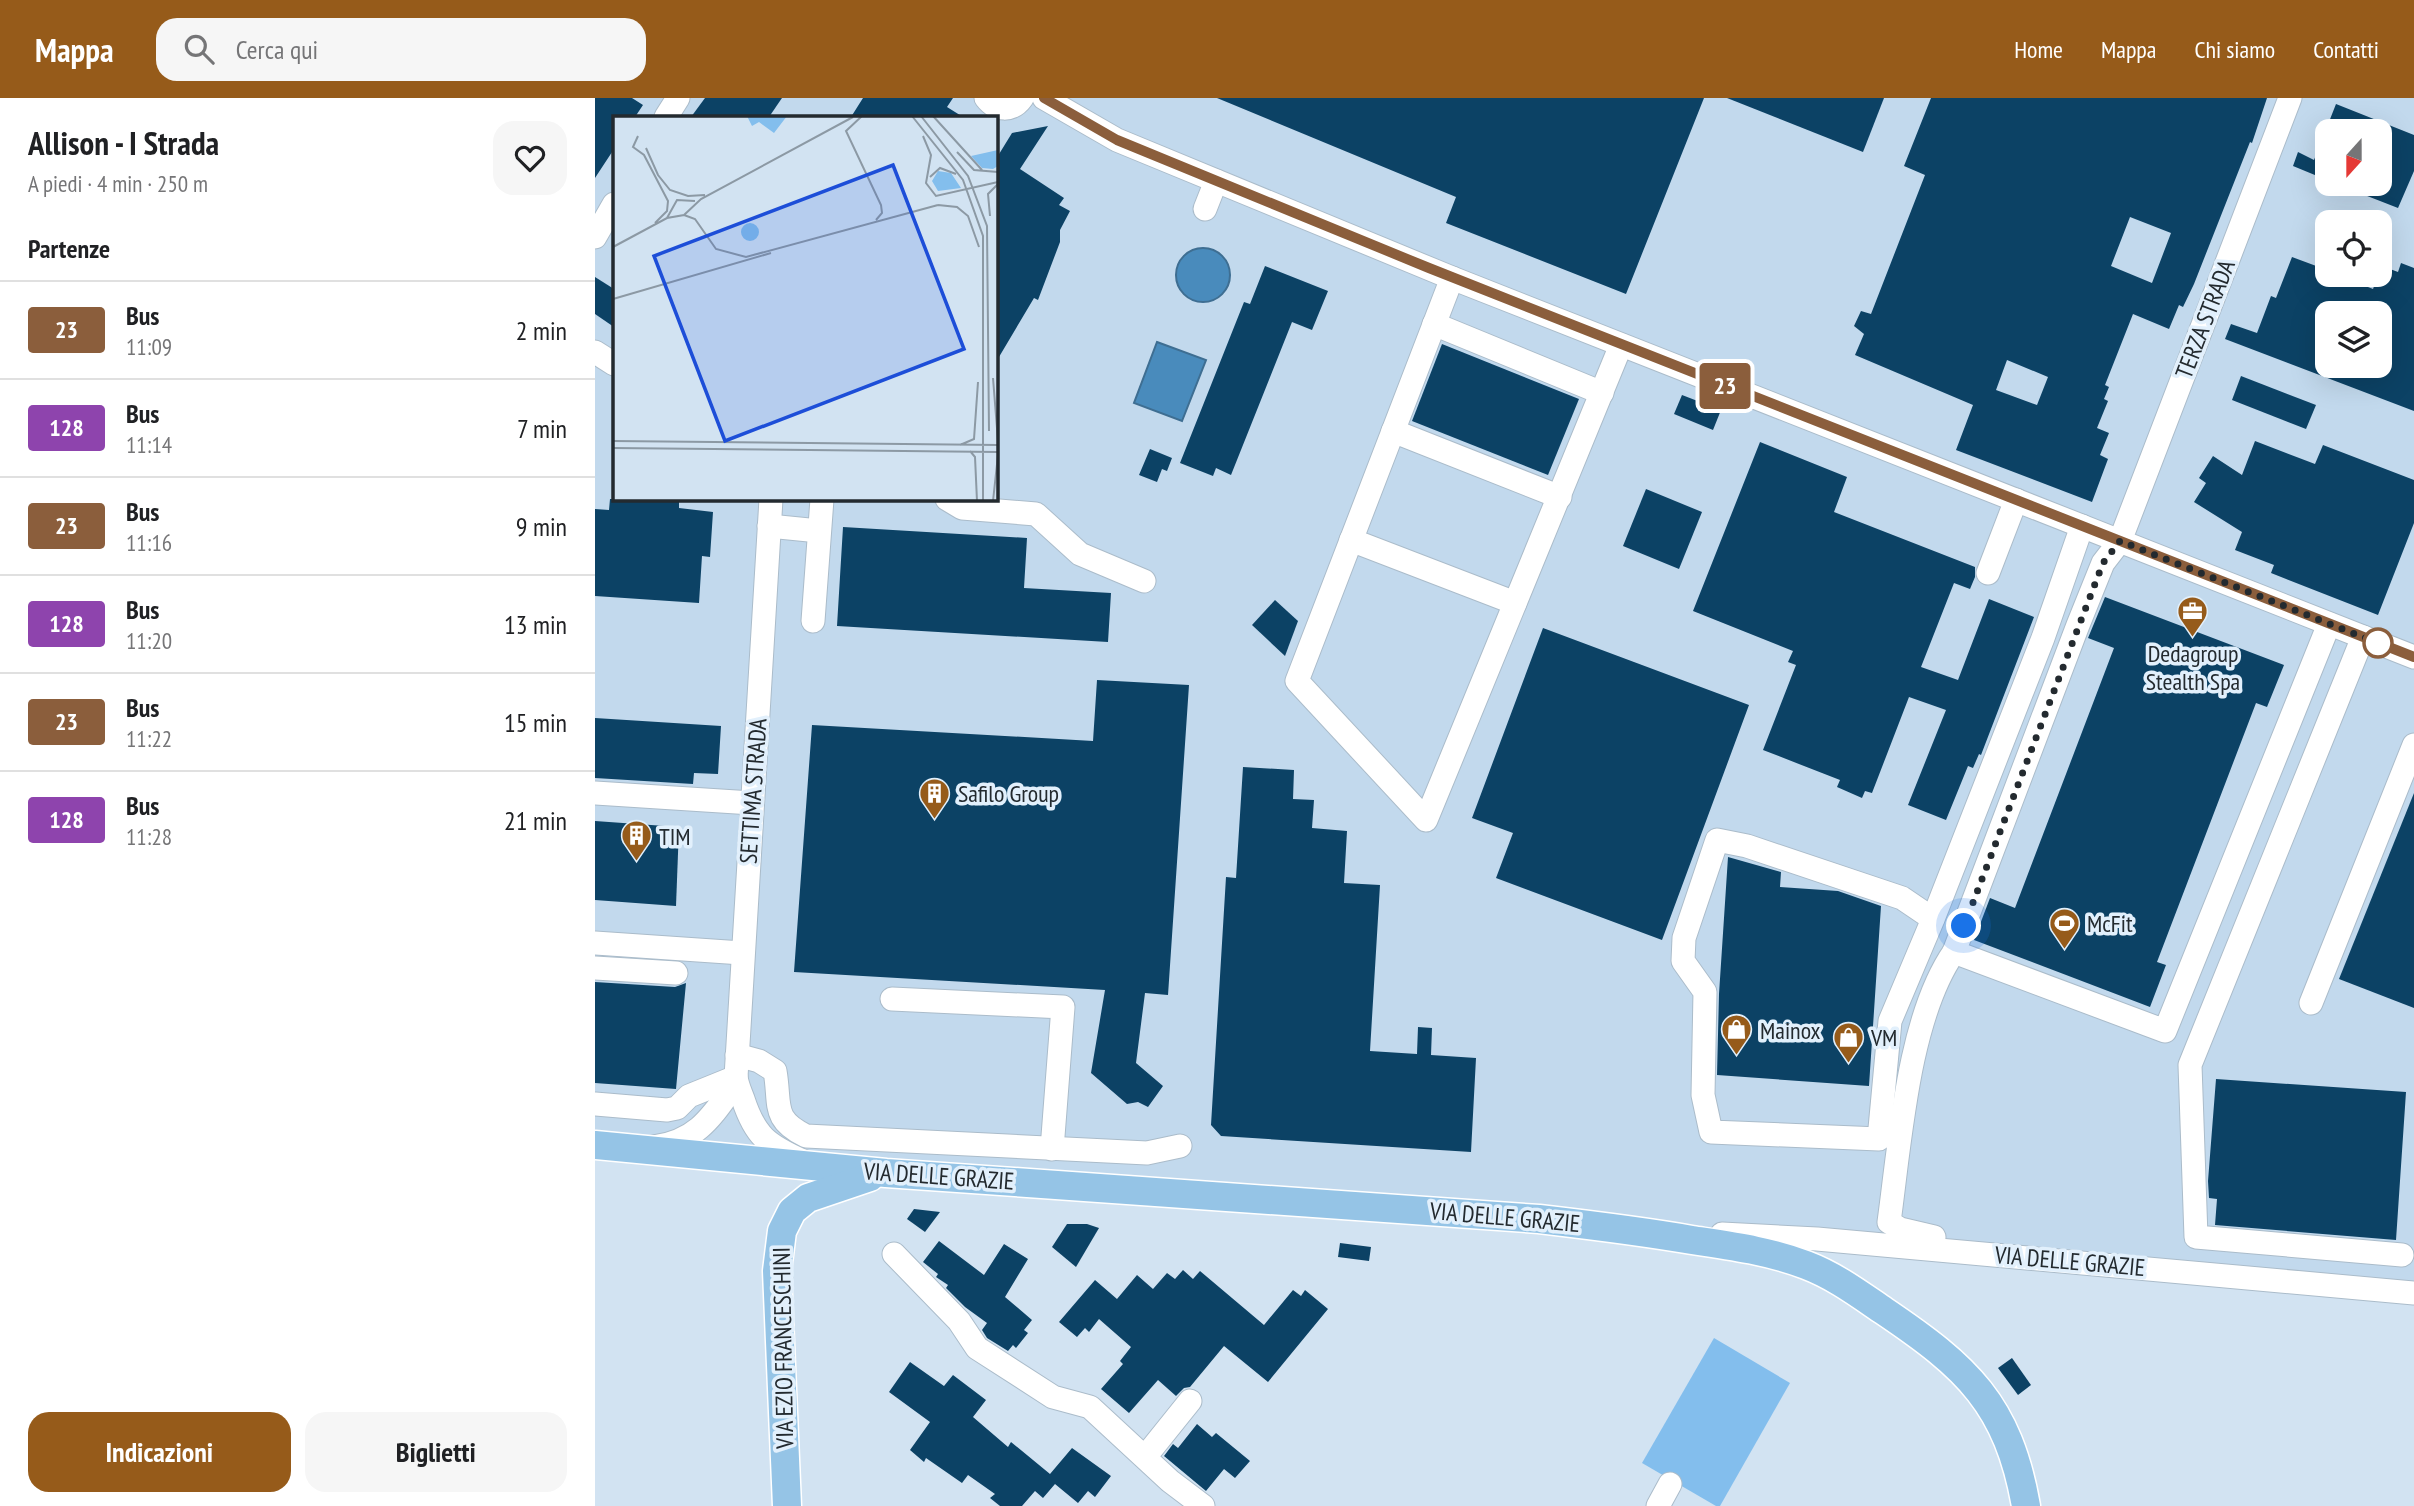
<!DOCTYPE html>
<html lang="it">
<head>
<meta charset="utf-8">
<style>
  :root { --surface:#fff; --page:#f6f6f6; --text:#202124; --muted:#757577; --line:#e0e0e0; --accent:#965b1a }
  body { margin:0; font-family:"PT Sans Narrow",sans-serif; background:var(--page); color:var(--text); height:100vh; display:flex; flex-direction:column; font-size:26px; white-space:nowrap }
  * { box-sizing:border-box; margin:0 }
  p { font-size:23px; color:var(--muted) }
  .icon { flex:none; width:38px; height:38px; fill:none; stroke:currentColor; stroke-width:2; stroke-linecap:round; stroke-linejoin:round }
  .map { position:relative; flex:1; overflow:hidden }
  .sheet { display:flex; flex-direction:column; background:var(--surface); width:595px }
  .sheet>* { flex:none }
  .badge { padding:0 14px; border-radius:5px; font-size:24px; line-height:46px }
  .needle { width:46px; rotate:201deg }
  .controls { position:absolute; left:1720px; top:21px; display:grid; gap:14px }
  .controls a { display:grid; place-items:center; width:77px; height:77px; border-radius:14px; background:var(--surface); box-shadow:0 7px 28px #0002; font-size:35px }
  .you { position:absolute; width:35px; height:35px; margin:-18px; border:5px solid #fff; border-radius:50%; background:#1a73e8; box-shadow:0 0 0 10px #1a73e833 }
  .map>.badge { position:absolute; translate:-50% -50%; box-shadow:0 0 0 4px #fff }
  h2 { padding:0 28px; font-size:26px; line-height:63px }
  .round { display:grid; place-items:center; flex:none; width:74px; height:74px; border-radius:21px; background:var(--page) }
  .headline { display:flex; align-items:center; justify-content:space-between; height:119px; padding:0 28px }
  h1 { font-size:33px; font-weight:700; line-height:52px }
  .action { display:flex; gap:14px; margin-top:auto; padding:14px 28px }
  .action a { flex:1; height:80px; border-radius:21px; background:var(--accent); color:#fff; font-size:28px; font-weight:700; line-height:80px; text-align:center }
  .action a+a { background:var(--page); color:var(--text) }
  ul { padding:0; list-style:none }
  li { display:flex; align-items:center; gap:21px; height:98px; padding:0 28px; border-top:2px solid var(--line) }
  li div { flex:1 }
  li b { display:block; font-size:26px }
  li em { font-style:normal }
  li .badge { min-width:77px; font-weight:700; text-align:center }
  header { display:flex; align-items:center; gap:42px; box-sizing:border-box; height:98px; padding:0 35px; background:var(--accent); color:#fff }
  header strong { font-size:33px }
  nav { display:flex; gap:38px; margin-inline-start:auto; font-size:24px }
  .search { width:490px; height:63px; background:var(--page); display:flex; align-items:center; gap:18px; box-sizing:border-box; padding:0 24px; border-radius:21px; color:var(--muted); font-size:26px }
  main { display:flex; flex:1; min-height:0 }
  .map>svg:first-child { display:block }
  .built { fill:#c2d9ed; fill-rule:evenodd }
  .green { fill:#83beed }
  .water { fill:#498bbc; stroke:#3e6e92; stroke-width:2 }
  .building { fill:#0c4265; fill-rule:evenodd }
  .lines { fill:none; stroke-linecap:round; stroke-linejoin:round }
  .minor-casing { stroke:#abbcca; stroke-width:25 }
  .major-casing { stroke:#fff; stroke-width:31 }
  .minor { stroke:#fff; stroke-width:23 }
  .major { stroke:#95c4e6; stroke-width:28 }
  .line-casing { stroke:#fff; stroke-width:16 }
  .line { stroke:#8b5e3c; stroke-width:10 }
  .walk { stroke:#232a2f; stroke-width:7; stroke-dasharray:0 12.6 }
  .stop-dot { fill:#fff; stroke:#8b5e3c; stroke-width:3.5 }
  .labels { text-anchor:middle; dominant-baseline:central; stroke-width:7; stroke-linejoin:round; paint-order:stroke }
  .street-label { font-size:24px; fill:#232a2f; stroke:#e2f0fc }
  .poi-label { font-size:24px; fill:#232a2f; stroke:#e2f0fc; text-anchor:start }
  .inset-road { fill:none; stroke:#8c99a4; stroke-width:2 }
  .view { fill:#1d4ed8; fill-opacity:0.15; stroke:#1d4ed8; stroke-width:3.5 }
  .inset-edge { fill:none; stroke:#232a2f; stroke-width:3.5 }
</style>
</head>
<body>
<header>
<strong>Mappa</strong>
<div class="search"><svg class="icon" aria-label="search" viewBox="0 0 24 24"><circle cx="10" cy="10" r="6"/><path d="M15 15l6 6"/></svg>Cerca qui</div>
<nav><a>Home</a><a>Mappa</a><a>Chi siamo</a><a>Contatti</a></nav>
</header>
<main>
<section class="sheet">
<div class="headline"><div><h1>Allison - I Strada</h1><p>A piedi · 4 min · 250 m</p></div><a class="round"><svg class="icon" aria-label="heart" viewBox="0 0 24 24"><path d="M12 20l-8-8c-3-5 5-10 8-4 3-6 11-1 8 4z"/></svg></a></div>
<h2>Partenze</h2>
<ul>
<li><span class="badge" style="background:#8b5e3c;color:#fff">23</span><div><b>Bus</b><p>11:09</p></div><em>2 min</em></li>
<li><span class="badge" style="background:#8e44ad;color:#fff">128</span><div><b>Bus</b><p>11:14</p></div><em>7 min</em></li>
<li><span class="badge" style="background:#8b5e3c;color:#fff">23</span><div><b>Bus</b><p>11:16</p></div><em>9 min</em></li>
<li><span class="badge" style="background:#8e44ad;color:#fff">128</span><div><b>Bus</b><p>11:20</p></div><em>13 min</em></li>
<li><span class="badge" style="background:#8b5e3c;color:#fff">23</span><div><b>Bus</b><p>11:22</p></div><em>15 min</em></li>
<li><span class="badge" style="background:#8e44ad;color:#fff">128</span><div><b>Bus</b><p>11:28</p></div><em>21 min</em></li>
</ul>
<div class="action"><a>Indicazioni</a><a>Biglietti</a></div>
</section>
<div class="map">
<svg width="1819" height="1408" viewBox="0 0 1819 1408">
  <rect width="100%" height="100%" fill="#d2e3f2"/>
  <path class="built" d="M0,0H1819V1185L1117,1135L251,1061L0,1036ZM19,19H401V401H19ZM1732,33H1785V86H1732ZM1732,124H1785V177H1732ZM1732,215H1785V268H1732Z"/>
  <polygon class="green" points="1119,1240 1195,1285 1125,1408 1121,1408 1047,1365"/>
  <g class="water">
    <circle cx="608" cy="177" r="27"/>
    <polygon points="562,244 611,262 587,323 539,305"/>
  </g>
  <g class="building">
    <polygon points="0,0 37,0 48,7 40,19 19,19 19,51 0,80"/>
    <polygon points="110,0 187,0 174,19 96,19"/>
    <polygon points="268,0 358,0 352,9 368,19 256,19"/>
    <polygon points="622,0 1109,0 1031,196 851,125 861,99"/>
    <polygon points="1132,0 1289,0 1268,54"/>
    <path d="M1336,0H1672L1657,45L1655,44L1599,186L1588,209L1584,207L1574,231L1538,216L1510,287L1514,289L1509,301L1513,303L1502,330L1514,335L1505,357L1513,361L1497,404L1361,352L1378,307L1260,257L1269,236L1259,228L1266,213L1276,216L1330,77L1309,68ZM1535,119L1576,135L1557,185L1516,168ZM1412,262L1453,279L1442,307L1401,292Z"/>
    <polygon points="1741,6 1819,37 1819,73 1803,110 1744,87 1785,86 1785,33 1732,33 1732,82 1698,68 1703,54 1719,62"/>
    <polygon points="453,28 425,71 469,100 464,107 475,113 465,132 465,144 443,202 439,200 401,264 401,61 417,35"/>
    <path d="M1697,159L1732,172V177H1743L1778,191L1787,168L1803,174L1806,165L1819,170V313L1630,241L1636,226L1662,235L1676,198L1681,200ZM1732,215H1785V268H1732Z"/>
    <polygon points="670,168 733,193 717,232 697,224 636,377 621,370 618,378 585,365 649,204 655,206"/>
    <polygon points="0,179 19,191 19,229 0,216"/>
    <polygon points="847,246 984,301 953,377 817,323"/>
    <polygon points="1646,278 1721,307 1711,331 1637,302"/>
    <polygon points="1087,297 1126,312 1118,332 1079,316"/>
    <polygon points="1660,343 1720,366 1728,347 1819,382 1819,425 1783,517 1676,475 1679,467 1640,452 1647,434 1599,404 1611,385 1604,380 1618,358 1647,377"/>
    <polygon points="1165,344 1252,379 1239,414 1380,469 1380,479 1375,491 1359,485 1326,569 1363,582 1394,501 1439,519 1386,657 1384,656 1378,670 1373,668 1351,722 1313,707 1351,612 1314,599 1277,695 1270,693 1267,700 1242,689 1245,682 1168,652 1201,567 1193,564 1198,553 1098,513"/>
    <polygon points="555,351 577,360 572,373 567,371 562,384 544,377"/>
    <polygon points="1051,391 1107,414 1084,471 1028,448"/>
    <polygon points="15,401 84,401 84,410 118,414 115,459 107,458 104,505 0,498 0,411 14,412"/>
    <polygon points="248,429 432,440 429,490 516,495 513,544 242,528"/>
    <polygon points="1510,499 1689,567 1672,609 1661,605 1562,864 1571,867 1555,909 1379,842 1395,800 1420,810 1519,550 1493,540"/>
    <polygon points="680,502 703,523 690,558 657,527"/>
    <polygon points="948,530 1154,607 1067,842 901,780 918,735 877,720"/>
    <polygon points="502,582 594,587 573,897 550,895 541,965 568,988 553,1009 543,1004 532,1006 496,975 510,892 199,874 217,627 498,643"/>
    <polygon points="0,620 126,628 123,676 99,675 98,686 0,680"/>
    <polygon points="648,669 699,672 698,701 719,702 717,730 752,733 749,785 785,787 775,953 822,956 823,929 837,930 836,957 881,960 876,1054 626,1038 616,1027 631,779 641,780"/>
    <polygon points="1819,695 1819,910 1744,881"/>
    <polygon points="0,723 84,729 81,808 0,802"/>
    <polygon points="1133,759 1186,774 1185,789 1243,793 1286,808 1274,988 1122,977 1124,896"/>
    <polygon points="0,884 80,889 91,885 81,991 0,985"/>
    <polygon points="1621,981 1811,994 1801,1142 1620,1127 1622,1101 1614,1100 1613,1083"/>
    <polygon points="319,1111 345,1114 330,1134 312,1121"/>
    <polygon points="472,1126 492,1126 504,1130 481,1169 457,1149"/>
    <polygon points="344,1143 389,1177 409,1146 433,1161 410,1199 437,1222 429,1232 433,1235 421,1250 418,1247 413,1253 392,1240 387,1232 392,1225 370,1209 351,1190 353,1187 341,1179 343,1176 328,1164"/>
    <polygon points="745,1145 776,1149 774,1163 743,1159"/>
    <polygon points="588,1172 598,1181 605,1173 669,1227 698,1192 706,1198 710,1192 733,1211 673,1284 629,1248 595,1289 589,1290 581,1298 563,1282 534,1315 506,1291 528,1266 525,1263 536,1249 504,1221 494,1234 490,1230 482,1239 464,1224 500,1182 522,1201 542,1177 558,1191 572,1175 580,1181"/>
    <polygon points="1417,1260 1436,1287 1423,1297 1403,1270"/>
    <polygon points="315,1264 349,1288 358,1277 391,1302 378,1319 413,1349 416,1344 455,1376 477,1350 516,1378 500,1399 493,1393 483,1405 460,1386 448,1400 440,1393 427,1408 405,1408 395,1400 400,1396 373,1377 367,1385 331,1360 329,1364 315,1352 335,1324 294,1294"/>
    <polygon points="602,1326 617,1339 621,1335 655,1363 640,1380 629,1371 611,1393 569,1358 578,1346 583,1350"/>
  </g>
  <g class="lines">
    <defs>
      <g id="minor">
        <path d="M391,0C401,13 417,14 427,0"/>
        <polyline points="449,0 522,42 857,180 1819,559"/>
        <polyline points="1695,0 1525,443 1508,465 1483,527 1359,854 1570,933 1734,526"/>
        <polyline points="71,19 83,0"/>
        <polyline points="610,111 621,83"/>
        <polyline points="0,139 19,106"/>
        <polyline points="857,180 702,583 831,722 1026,247"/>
        <polyline points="839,226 1007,295"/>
        <polyline points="0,254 19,266"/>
        <polyline points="798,333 965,399"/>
        <path d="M176,401L141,979C142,987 145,993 148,1001C160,1038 172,1047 208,1063"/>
        <polyline points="352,401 367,410 441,416 485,456 549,483"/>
        <polyline points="174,428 224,433"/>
        <polyline points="756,442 920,505"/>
        <polyline points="1393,475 1421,402"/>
        <polyline points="218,523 227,401"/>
        <polyline points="1768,539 1595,967 1601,1139 1807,1157"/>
        <polyline points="0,695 157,705"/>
        <polyline points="1338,821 1307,800 1152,748 1122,742 1089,840 1088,863 1110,894 1108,997 1116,1034 1284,1041 1295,923 1338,821 1448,540 1487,428"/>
        <polyline points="0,845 147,855"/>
        <polyline points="0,870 81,875"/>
        <polyline points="297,901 468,909 457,1051"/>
        <polyline points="1716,905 1819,647"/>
        <path d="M142,957L164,963L180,973C186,1007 176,1021 211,1038L552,1055L585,1048"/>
        <polyline points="0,1006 72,1012 82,1010 94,998 141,979"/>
        <path d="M59,1049C103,1043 117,1018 141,985"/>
        <polyline points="1127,1136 1222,1141 1819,1195"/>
        <path d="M1339,1139L1305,1131L1294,1124C1305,1045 1313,920 1359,854"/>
        <polyline points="299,1156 364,1223 382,1250 458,1299 495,1309 575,1383 608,1408"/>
        <polyline points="550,1359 595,1303"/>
        <polyline points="1063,1408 1075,1386"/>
      </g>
      <g id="major">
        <path d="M0,1047L291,1075L944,1121C995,1127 1046,1133 1097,1142C1136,1148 1175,1153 1211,1167C1240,1178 1264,1196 1289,1213C1372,1269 1413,1306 1431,1408"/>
        <polyline points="192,1408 182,1173 187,1133 197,1113 213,1100 275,1079"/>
      </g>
    </defs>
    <use href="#minor" class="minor-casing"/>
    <use href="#major" class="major-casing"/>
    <use href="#minor" class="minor"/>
    <use href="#major" class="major"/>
  </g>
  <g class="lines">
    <defs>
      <polyline id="line" points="449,0 522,42 834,170 1819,559"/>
    </defs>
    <use href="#line" class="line-casing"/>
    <use href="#line" class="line"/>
    <polyline class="walk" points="1369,828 1508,465 1525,443 1783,545"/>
  </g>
  <defs>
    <symbol id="office-pin" viewBox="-11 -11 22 30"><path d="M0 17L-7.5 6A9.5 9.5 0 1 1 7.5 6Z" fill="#965b1a" stroke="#e2f0fc"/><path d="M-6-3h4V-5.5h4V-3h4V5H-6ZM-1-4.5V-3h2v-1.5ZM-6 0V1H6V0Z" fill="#fff"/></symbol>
    <symbol id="building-pin" viewBox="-11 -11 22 30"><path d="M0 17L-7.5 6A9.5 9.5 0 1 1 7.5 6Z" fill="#965b1a" stroke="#e2f0fc"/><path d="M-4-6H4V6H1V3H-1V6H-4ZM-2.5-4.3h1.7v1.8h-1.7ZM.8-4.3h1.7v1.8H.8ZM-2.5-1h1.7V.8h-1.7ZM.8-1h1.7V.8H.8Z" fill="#fff"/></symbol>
    <symbol id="stadium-pin" viewBox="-11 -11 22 30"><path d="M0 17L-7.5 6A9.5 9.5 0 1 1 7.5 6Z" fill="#965b1a" stroke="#e2f0fc"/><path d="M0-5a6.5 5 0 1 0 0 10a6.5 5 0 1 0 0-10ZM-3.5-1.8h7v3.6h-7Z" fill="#fff"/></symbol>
    <symbol id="shop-pin" viewBox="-11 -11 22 30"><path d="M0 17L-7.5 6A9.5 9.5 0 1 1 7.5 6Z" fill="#965b1a" stroke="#e2f0fc"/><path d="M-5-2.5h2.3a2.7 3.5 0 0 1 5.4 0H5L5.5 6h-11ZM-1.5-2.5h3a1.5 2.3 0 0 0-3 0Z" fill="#fff"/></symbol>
  </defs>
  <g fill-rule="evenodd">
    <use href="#office-pin" x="1580" y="496" width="35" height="47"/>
    <use href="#building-pin" x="322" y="678" width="35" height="47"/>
    <use href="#building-pin" x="24" y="720" width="35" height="47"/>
    <use href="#stadium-pin" x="1452" y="808" width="35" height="47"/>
    <use href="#shop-pin" x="1124" y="914" width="35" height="47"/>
    <use href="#shop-pin" x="1236" y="922" width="35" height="47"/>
  </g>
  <circle class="stop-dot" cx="1783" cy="545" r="14"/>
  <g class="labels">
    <g class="street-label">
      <text transform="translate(1610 221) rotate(-69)">TERZA STRADA</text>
      <text transform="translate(158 693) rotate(-86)">SETTIMA STRADA</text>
      <text transform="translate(344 1078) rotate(4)">VIA DELLE GRAZIE</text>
      <text transform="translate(910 1119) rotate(5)">VIA DELLE GRAZIE</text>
      <text transform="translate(1475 1163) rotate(5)">VIA DELLE GRAZIE</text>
      <text transform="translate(188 1250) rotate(-91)">VIA EZIO FRANCESCHINI</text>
    </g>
    <g class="poi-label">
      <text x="1598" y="555" text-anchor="middle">Dedagroup<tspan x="1598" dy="28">Stealth Spa</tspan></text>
      <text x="363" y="695">Safilo Group</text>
      <text x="64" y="738">TIM</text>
      <text x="1492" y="825">McFit</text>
      <text x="1165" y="932">Mainox</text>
      <text x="1276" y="939">VM</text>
    </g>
  </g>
  <g transform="translate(18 18)">
    <rect width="385" height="385" fill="#d2e3f2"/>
    <path d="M134,0H174L161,17L146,6L139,10ZM385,34V50L380,53L369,52L358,40ZM325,55L338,57L348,72L325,75L319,65ZM128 116a9 9 0 1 1 18 0a9 9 0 1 1-18 0Z" fill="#83beed"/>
    <path class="inset-road" d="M249,0L233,15L268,89L269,97L263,104M299,0L350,64L370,120V385M308,0L355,60L374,110L376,315M320,0L369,54M25,20L20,31L31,39L55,85L54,95L42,107M310,20L318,39L313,67L323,80L385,66M33,32L45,59L57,74L75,80L92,79M344,36L361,54L385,56M317,61L327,52L343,58M325,89L344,91L355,100L366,131M71,99L82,103L103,133L133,141L325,89M377,100L375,78L385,68M54,102L64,84L82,85M0,131L54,102L71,99L88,83L240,1M0,183L158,137M380,262L385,325M0,325L385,329M347,329L361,323L365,266M0,332L385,336M357,335L362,341L364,385M380,385L385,339"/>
    <path class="view" d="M280,49L351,233L112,325L41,140Z"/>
    <rect width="385" height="385" class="inset-edge"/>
  </g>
</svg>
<div class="controls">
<a><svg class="needle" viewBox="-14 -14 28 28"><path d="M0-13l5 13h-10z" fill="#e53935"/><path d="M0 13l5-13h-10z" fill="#757577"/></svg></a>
<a><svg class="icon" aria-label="locate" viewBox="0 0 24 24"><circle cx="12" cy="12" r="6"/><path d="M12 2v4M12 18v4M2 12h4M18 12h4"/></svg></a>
<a><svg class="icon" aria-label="layers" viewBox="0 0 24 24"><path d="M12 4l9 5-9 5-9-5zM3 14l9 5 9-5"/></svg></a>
</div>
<div class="you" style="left:1369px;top:828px"></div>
<b class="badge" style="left:1130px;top:288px;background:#8b5e3c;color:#fff">23</b>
</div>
</main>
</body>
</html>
